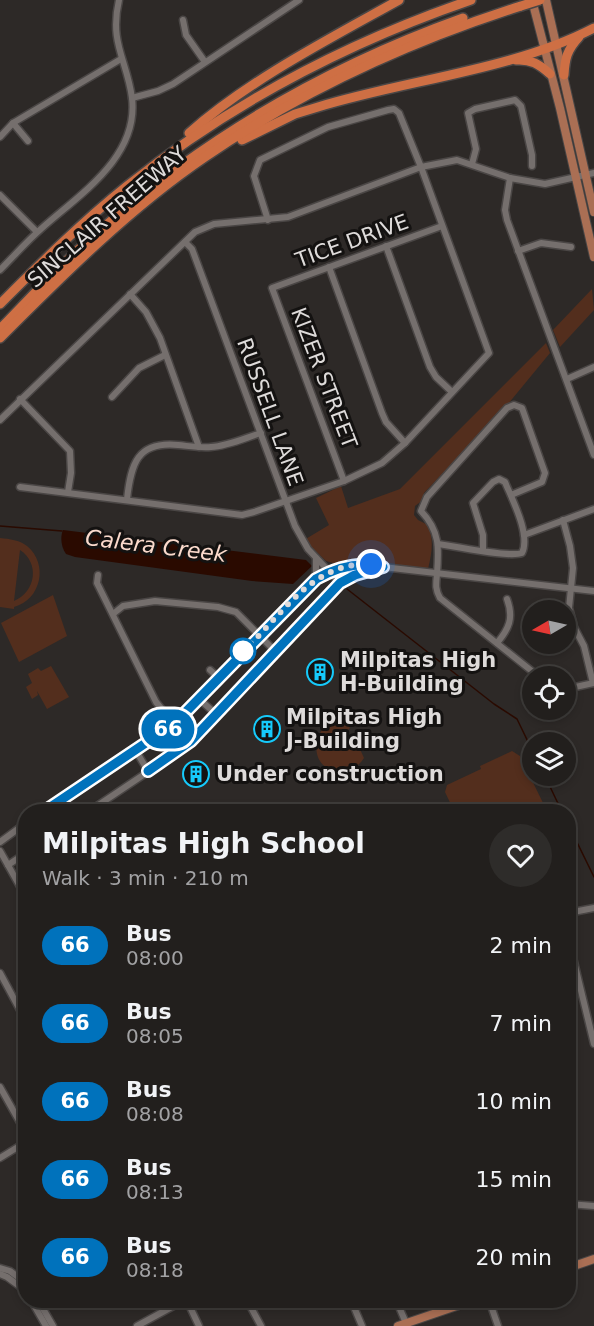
<!DOCTYPE html>
<html lang="en">
<head>
<meta charset="utf-8">
<style>
  :root { --surface:#221f1d; --page:#2e2c2a; --text:#f1f3f6; --muted:#a2a2a4; --line:#3f3d3b }
  body { margin:0; font-family:"DejaVu Sans",sans-serif; background:var(--page); color:var(--text); height:100vh; display:flex; flex-direction:column; font-size:22px; white-space:nowrap }
  * { box-sizing:border-box; margin:0 }
  p { font-size:20px; color:var(--muted) }
  .icon { flex:none; width:33px; height:33px; fill:none; stroke:currentColor; stroke-width:2; stroke-linecap:round; stroke-linejoin:round }
  .map { position:relative; flex:1; overflow:hidden }
  .panel { position:absolute; left:18px; top:804px; width:558px; height:504px; display:flex; flex-direction:column; background:var(--surface); border-radius:24px; box-shadow:0 3px 9px #0003,0 0 0 2px var(--line) }
  .panel>* { flex:none }
  .badge { padding:0 12px; border-radius:20px; font-size:21px; line-height:39px }
  .needle { width:39px; rotate:261deg }
  .controls { position:absolute; left:522px; top:600px; display:grid; gap:12px }
  .controls a { display:grid; place-items:center; width:54px; height:54px; border-radius:50%; background:var(--surface); box-shadow:0 3px 9px #0003,0 0 0 2px var(--line); font-size:30px }
  .you { position:absolute; width:30px; height:30px; margin:-15px; border:4px solid #fff; border-radius:50%; background:#1a73e8; box-shadow:0 0 0 9px #1a73e833 }
  .map>.badge { position:absolute; translate:-50% -50%; box-shadow:0 0 0 3px #fff }
  .round { display:grid; place-items:center; flex:none; width:63px; height:63px; border-radius:32px; background:var(--page) }
  .overview { display:flex; align-items:center; justify-content:space-between; height:102px; padding:0 24px }
  h1 { font-size:28px; font-weight:800; line-height:45px }
  ul { padding:0; list-style:none }
  li { display:flex; align-items:center; gap:18px; height:78px; padding:0 24px }
  li div { flex:1 }
  li b { display:block; font-size:22px }
  li em { font-style:normal }
  li .badge { min-width:66px; font-weight:700; text-align:center }
  .map>svg:first-child { display:block }
  .green { fill:#532e1d; fill-rule:evenodd }
  .water { fill:#2a0a00 }
  .lines { fill:none; stroke-linecap:round; stroke-linejoin:round }
  .stream { stroke:#2a0a00; stroke-width:1.5 }
  .minor-casing { stroke:#4a4645; stroke-width:9 }
  .major-casing { stroke:#4a4645; stroke-width:10 }
  .highway-casing { stroke:#4a4645; stroke-width:12 }
  .minor { stroke:#756f6d; stroke-width:6 }
  .major { stroke:#aa6f54; stroke-width:8 }
  .highway { stroke:#ce6f44; stroke-width:9 }
  .highway-bridge-casing { stroke:#4a4645; stroke-width:12; stroke-linecap:butt }
  .highway-bridge { stroke:#ce6f44; stroke-width:9 }
  .line-casing { stroke:#fff; stroke-width:14 }
  .line { stroke:#0072bc; stroke-width:9 }
  .walk { stroke:#dedbda; stroke-width:6; stroke-dasharray:0 10.8 }
  .stop-dot { fill:#fff; stroke:#0072bc; stroke-width:3 }
  .labels { text-anchor:middle; dominant-baseline:central; stroke-width:6; stroke-linejoin:round; paint-order:stroke }
  .street-label { font-size:21px; fill:#dedbda; stroke:#141211 }
  .poi-label { font-size:21px; font-weight:bold; fill:#dedbda; stroke:#141211; text-anchor:start }
  .water-label { font-size:22px; font-style:italic; fill:#fbdacc; stroke:#141211 }
</style>
</head>
<body>
<div class="map">
<svg width="594" height="1326" viewBox="0 0 594 1326">
  <rect width="100%" height="100%" fill="#2d2927"/>
  <g class="green">
    <polygon points="592,289 594,310 560,347 553,330"/>
    <path d="M546,343L550,353L508,404L424,493L423,500L415,506L414,515L418,520L428,525C434,540 432,553 428,569L361,559L336,564L326,561L304,540L329,525L316,498L341,486L348,508L400,489Z"/>
    <path d="M0,538C10,539 19,540 27,546C49,564 41,600 14,607V609L0,607ZM20,550C40,563 36,592 14,601Z"/>
    <polygon points="53,595 67,636 19,662 1,623"/>
    <polygon points="51,666 69,697 47,709 37,691 38,695 32,699 26,687 32,683 28,674 38,668 41,671"/>
    <path d="M340,717L345,718L350,728L344,734L345,745L351,748L359,747L364,758C347,786 292,768 329,718L331,721Z"/>
    <polygon points="512,751 520,756 547,811 454,811 445,792 447,785 481,769 480,766"/>
  </g>
  <path class="water" d="M63,530L306,560L312,566L293,584L252,581L75,557L66,554C61,547 60,537 63,530Z"/>
  <g class="lines">
    <g class="stream">
      <polyline points="0,526 62,531"/>
      <polyline points="347,589 494,704 517,719 532,750"/>
      <polyline points="545,776 562,812"/>
      <polyline points="568,824 594,877"/>
    </g>
    <defs>
      <g id="minor">
        <polyline points="183,20 186,35 205,62"/>
        <polyline points="132,98 158,91 173,84 299,0"/>
        <polyline points="13,123 28,141"/>
        <polyline points="0,137 13,123 121,59"/>
        <polyline points="472,164 476,149 468,113 475,109 515,100 521,106 532,155 532,166"/>
        <polyline points="510,178 505,210 507,220 594,455"/>
        <polyline points="0,195 37,232"/>
        <polyline points="185,242 192,249 295,526 308,549 340,583"/>
        <polyline points="386,246 430,367 436,377 452,392"/>
        <polyline points="518,251 541,243 571,247"/>
        <polyline points="329,267 382,413 386,422 405,443"/>
        <path d="M0,270C14,256 27,241 42,228C80,194 139,157 132,98C127,60 109,43 119,0"/>
        <polyline points="130,294 146,312 160,338 199,447"/>
        <polyline points="567,379 594,367"/>
        <polyline points="112,397 139,368 165,355"/>
        <polyline points="20,399 70,451 71,473 68,492"/>
        <polyline points="0,420 195,232 214,224 288,217 421,167 457,160 510,178 545,184 594,173"/>
        <polyline points="344,481 272,288 442,226"/>
        <polyline points="20,487 242,515 254,512 344,481 382,463 405,443 489,353 421,167 399,113 394,109 388,110 328,127 260,160 254,176 268,220"/>
        <path d="M511,495L542,482L545,473L522,408L514,405L507,408L427,497L421,511C440,531 439,548 437,574C436,584 435,589 440,598L538,676"/>
        <path d="M127,499C131,464 137,441 178,445C189,446 200,448 211,447C228,446 245,438 261,433"/>
        <polyline points="563,520 570,546 573,568 569,608 574,627 584,646 593,683"/>
        <polyline points="524,535 594,509"/>
        <path d="M438,544C456,546 508,558 522,553C531,535 512,499 505,482L499,479L493,482L473,503L483,535V551"/>
        <polyline points="98,575 97,583 156,702 174,724"/>
        <polyline points="316,579 316,558"/>
        <polyline points="113,614 123,606 155,601 218,607 236,612 276,652"/>
        <path d="M497,643C509,629 514,618 507,599"/>
        <polyline points="210,670 218,677"/>
        <polyline points="566,689 594,683"/>
        <polyline points="198,698 217,715"/>
        <polyline points="136,751 148,771"/>
        <polyline points="60,801 66,812"/>
        <path d="M43,812L174,724L307,586C328,567 356,560 383,567L594,591"/>
        <polyline points="88,812 176,753 191,741 340,583 355,575 381,567"/>
        <polyline points="0,842 26,823"/>
        <polyline points="0,851 26,897"/>
        <polyline points="8,865 26,853"/>
        <polyline points="568,913 594,908"/>
        <polyline points="568,937 594,1044"/>
        <polyline points="0,973 26,1021"/>
        <polyline points="0,1087 26,1133"/>
        <polyline points="0,1158 26,1142"/>
        <polyline points="568,1204 594,1206"/>
        <polyline points="0,1268 10,1271 26,1283"/>
        <polyline points="0,1274 7,1277 26,1291"/>
        <polyline points="31,1300 46,1326"/>
        <polyline points="38,1300 53,1326"/>
        <polyline points="247,1300 261,1326"/>
        <polyline points="351,1300 362,1326"/>
        <polyline points="396,1300 406,1323"/>
        <polyline points="489,1300 498,1326"/>
        <polyline points="137,1326 179,1303 184,1302 190,1307 199,1326"/>
      </g>
      <g id="major">
        <polyline points="532,0 560,108 594,257"/>
        <polyline points="546,0 594,212"/>
        <polyline points="568,1268 594,1259"/>
        <polyline points="398,1326 474,1300"/>
      </g>
      <g id="highway">
        <path d="M516,60C531,59 539,64 550,74"/>
        <path d="M564,75C565,58 567,50 579,37"/>
        <path d="M189,133C249,80 329,39 399,0"/>
        <path d="M242,140L295,114L318,107C406,80 513,70 594,28"/>
        <path d="M0,304C41,263 82,222 127,186C231,103 346,43 471,0"/>
        <path d="M0,329C34,294 67,258 104,227C209,135 332,65 463,18"/>
        <path d="M0,338C64,274 130,208 205,157C303,90 408,42 521,6"/>
      </g>
    </defs>
    <use href="#minor" class="minor-casing"/>
    <use href="#major" class="major-casing"/>
    <use href="#highway" class="highway-casing"/>
    <use href="#minor" class="minor"/>
    <use href="#major" class="major"/>
    <use href="#highway" class="highway"/>
    <defs>
      <polyline id="highway-bridge" points="521,6 540,0"/>
    </defs>
    <use href="#highway-bridge" class="highway-bridge-casing"/>
    <use href="#highway-bridge" class="highway-bridge"/>
  </g>
  <g class="lines">
    <defs>
      <path id="line" d="M43,812L174,724L316,579C337,567 359,561 383,567L355,575L340,583L191,741L148,771"/>
    </defs>
    <use href="#line" class="line-casing"/>
    <use href="#line" class="line"/>
    <path class="walk" d="M243,651C283,615 311,562 371,564"/>
  </g>
  <defs>
    <symbol id="building-ring" viewBox="-11 -11 22 22"><circle r="9.5" fill="#141211" stroke="#16cafb" stroke-width="1.5"/><path d="M-4-6H4V6H1V3H-1V6H-4ZM-2.5-4.3h1.7v1.8h-1.7ZM.8-4.3h1.7v1.8H.8ZM-2.5-1h1.7V.8h-1.7ZM.8-1h1.7V.8H.8Z" fill="#16cafb"/></symbol>
  </defs>
  <g fill-rule="evenodd">
    <use href="#building-ring" x="305" y="657" width="30" height="30"/>
    <use href="#building-ring" x="252" y="714" width="30" height="30"/>
    <use href="#building-ring" x="181" y="759" width="30" height="30"/>
  </g>
  <circle class="stop-dot" cx="243" cy="651" r="12"/>
  <g class="labels">
    <g class="street-label">
      <text transform="translate(107 217) rotate(-41)">SINCLAIR FREEWAY</text>
      <text transform="translate(352 241) rotate(-20)">TICE DRIVE</text>
      <text transform="translate(324 378) rotate(69)">KIZER STREET</text>
      <text transform="translate(270 412) rotate(70)">RUSSELL LANE</text>
    </g>
    <g class="poi-label">
      <text x="340" y="660">Milpitas High<tspan x="340" dy="24">H-Building</tspan></text>
      <text x="286" y="717">Milpitas High<tspan x="286" dy="24">J-Building</tspan></text>
      <text x="216" y="774">Under construction</text>
    </g>
    <g class="water-label">
      <text transform="translate(156 546) rotate(7)">Calera Creek</text>
    </g>
  </g>
</svg>
<div class="controls">
<a><svg class="needle" viewBox="-14 -14 28 28"><path d="M0-13l5 13h-10z" fill="#e53935"/><path d="M0 13l5-13h-10z" fill="#a2a2a4"/></svg></a>
<a><svg class="icon" aria-label="locate" viewBox="0 0 24 24"><circle cx="12" cy="12" r="6"/><path d="M12 2v4M12 18v4M2 12h4M18 12h4"/></svg></a>
<a><svg class="icon" aria-label="layers" viewBox="0 0 24 24"><path d="M12 4l9 5-9 5-9-5zM3 14l9 5 9-5"/></svg></a>
</div>
<div class="you" style="left:371px;top:564px"></div>
<b class="badge" style="left:168px;top:729px;background:#0072bc;color:#fff">66</b>
<section class="panel">
<div class="overview"><div><h1>Milpitas High School</h1><p>Walk · 3 min · 210 m</p></div><a class="round"><svg class="icon" aria-label="heart" viewBox="0 0 24 24"><path d="M12 20l-8-8c-3-5 5-10 8-4 3-6 11-1 8 4z"/></svg></a></div>
<ul>
<li><span class="badge" style="background:#0072bc;color:#fff">66</span><div><b>Bus</b><p>08:00</p></div><em>2 min</em></li>
<li><span class="badge" style="background:#0072bc;color:#fff">66</span><div><b>Bus</b><p>08:05</p></div><em>7 min</em></li>
<li><span class="badge" style="background:#0072bc;color:#fff">66</span><div><b>Bus</b><p>08:08</p></div><em>10 min</em></li>
<li><span class="badge" style="background:#0072bc;color:#fff">66</span><div><b>Bus</b><p>08:13</p></div><em>15 min</em></li>
<li><span class="badge" style="background:#0072bc;color:#fff">66</span><div><b>Bus</b><p>08:18</p></div><em>20 min</em></li>
</ul>
</section>
</div>
</body>
</html>
